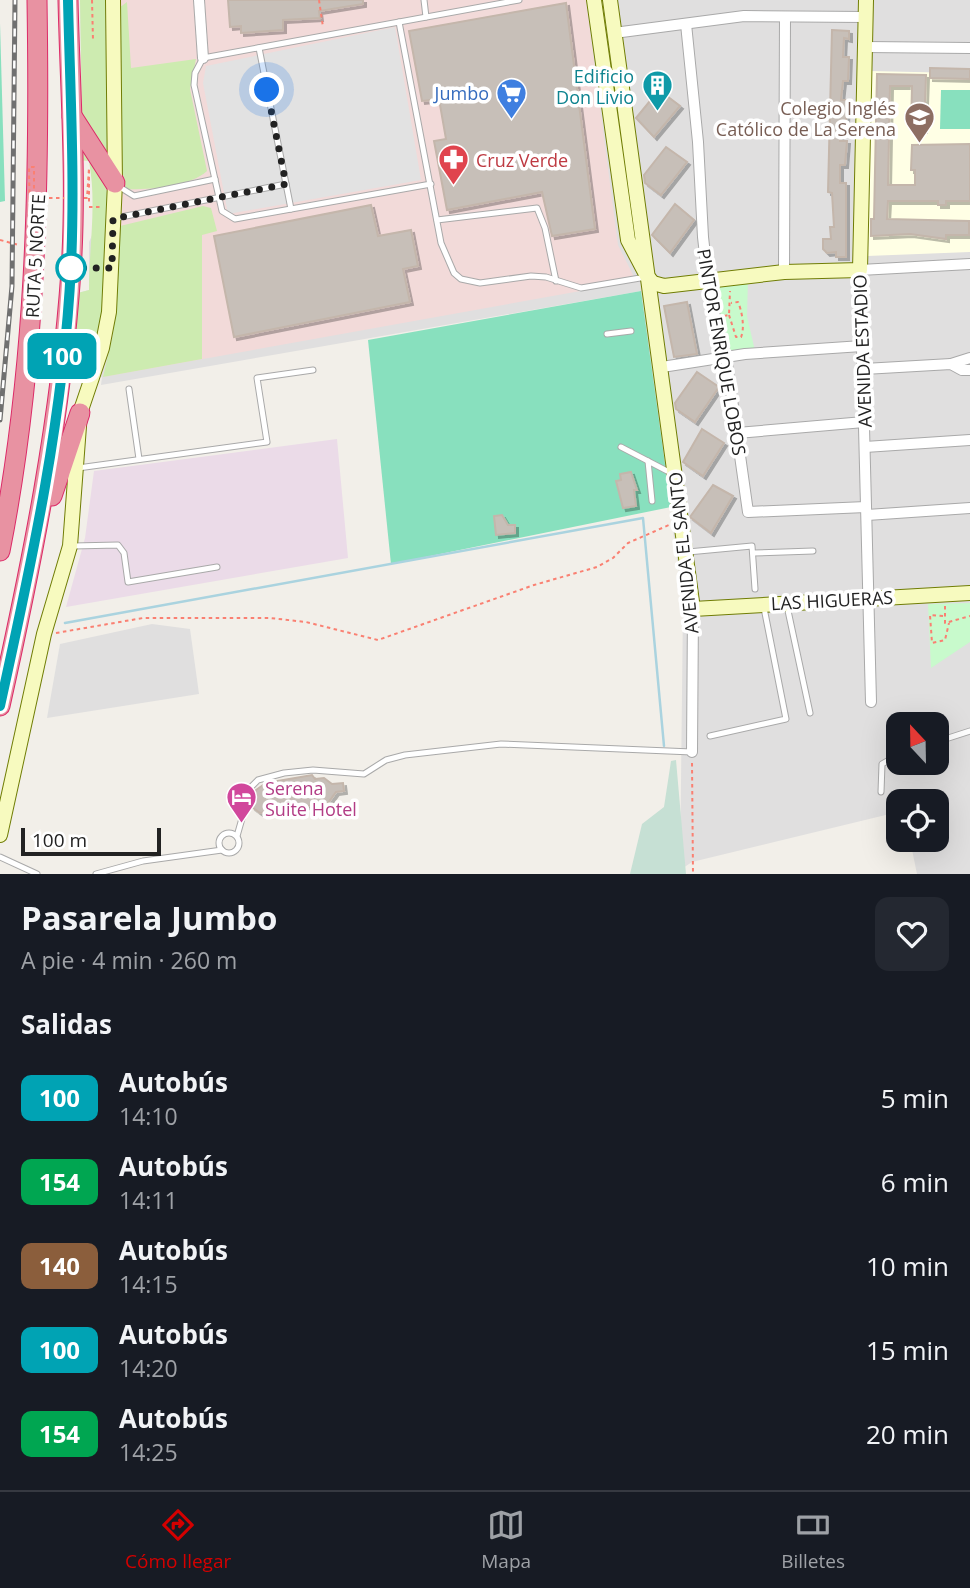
<!DOCTYPE html>
<html lang="es">
<head>
<meta charset="utf-8">
<style>
  :root { --surface:#171b24; --page:#242831; --text:#f1f3f6; --muted:#9ea1a6; --line:#363941; --accent:#d40000 }
  body { margin:0; font-family:"Open Sans",sans-serif; background:var(--page); color:var(--text); height:100vh; display:flex; flex-direction:column; font-size:26px; white-space:nowrap }
  * { box-sizing:border-box; margin:0 }
  p { font-size:23px; color:var(--muted) }
  .icon { flex:none; width:38px; height:38px; fill:none; stroke:currentColor; stroke-width:2; stroke-linecap:round; stroke-linejoin:round }
  .map { position:relative; height:874px; overflow:hidden }
  .sheet { display:flex; flex-direction:column; background:var(--surface); flex:1 }
  .sheet>* { flex:none }
  .badge { padding:0 14px; border-radius:10px; font-size:24px; line-height:46px }
  .needle { width:46px; rotate:338deg }
  .tools { position:absolute; left:886px; top:712px; display:grid; gap:14px }
  .tools a { display:grid; place-items:center; width:63px; height:63px; border-radius:14px; background:var(--surface); box-shadow:0 7px 28px #0002; font-size:35px }
  .scale { position:absolute; left:21px; bottom:18px; width:140px; box-sizing:border-box; padding-left:7px; border:4px solid #222; border-top:0; font-size:19px; line-height:24px; white-space:nowrap; color:#222; -webkit-text-stroke:5px #fff; paint-order:stroke }
  .you { position:absolute; width:35px; height:35px; margin:-18px; border:5px solid #fff; border-radius:50%; background:#1a73e8; box-shadow:0 0 0 10px #1a73e833 }
  .map>.badge { position:absolute; translate:-50% -50%; box-shadow:0 0 0 4px #fff }
  h2 { padding:0 21px; font-size:26px; line-height:63px }
  .round { display:grid; place-items:center; flex:none; width:74px; height:74px; border-radius:14px; background:var(--page) }
  .overview { display:flex; align-items:center; justify-content:space-between; height:119px; padding:0 21px }
  h1 { font-size:33px; font-weight:700; line-height:52px }
  ul { padding:0; list-style:none }
  li { display:flex; align-items:center; gap:21px; height:84px; padding:0 21px }
  li div { flex:1 }
  li b { display:block; font-size:26px }
  li em { font-style:normal }
  li .badge { min-width:77px; font-weight:700; text-align:center }
  .tabs { display:flex; justify-content:space-around; align-items:center; height:98px; border-top:2px solid var(--line); background:var(--surface); font-size:19px; color:var(--muted) }
  .tabs a { display:grid; justify-items:center; gap:4px }
  .tabs .active { color:var(--accent) }
  .map>svg:first-child { display:block }
  .residential { fill:#e0dfdf; fill-rule:evenodd }
  .commercial { fill:#f2dad9 }
  .industrial { fill:#ebdbe8 }
  .education { fill:#ffffe5 }
  .grass { fill:#cdebb0 }
  .wetland { fill:#c6e0d4 }
  .park { fill:#c8facc }
  .pitch { fill:#88e0be }
  .parking { fill:#e2e2e2 }
  .lines { fill:none; stroke-linecap:round; stroke-linejoin:round }
  .stream { stroke:#aad3df; stroke-width:2.5 }
  .building { fill:#c7bfb8; stroke:#c4b6ab; stroke-width:2; filter:url(#shadow) }
  .lane-casing { stroke:#a9a9a9; stroke-width:7 }
  .street-casing { stroke:#a9a9a9; stroke-width:12 }
  .secondary-casing { stroke:#707d05; stroke-width:16 }
  .highway-casing { stroke:#dc2a67; stroke-width:21 }
  .path { stroke:#fa8072; stroke-width:2; stroke-dasharray:3.5 3.5; stroke-linecap:butt }
  .lane { stroke:#fff; stroke-width:5 }
  .street { stroke:#fff; stroke-width:10 }
  .secondary { stroke:#f7fabf; stroke-width:14 }
  .highway { stroke:#e892a2; stroke-width:19 }
  .rail-casing { stroke:#707070; stroke-width:5 }
  .rail { stroke:#fff; stroke-width:2.5; stroke-dasharray:8; stroke-linecap:butt }
  .path-bridge { stroke:#fa8072; stroke-width:2; stroke-dasharray:3.5 3.5; stroke-linecap:butt }
  .line-casing { stroke:#fff; stroke-width:16 }
  .line { stroke:#00a3b4; stroke-width:10 }
  .walk { stroke:#222; stroke-width:7; stroke-dasharray:0 12.6 }
  .stop-dot { fill:#fff; stroke:#00a3b4; stroke-width:3.5 }
  .labels { text-anchor:middle; dominant-baseline:central; stroke-width:7; stroke-linejoin:round; paint-order:stroke }
  .culture-label { font-size:18px; fill:#0d838f; stroke:#fff; text-anchor:end }
  .shop-label { font-size:18px; fill:#366cbe; stroke:#fff; text-anchor:end }
  .education-label { font-size:18px; fill:#785e54; stroke:#fff; text-anchor:end }
  .health-label { font-size:18px; fill:#be3a42; stroke:#fff; text-anchor:start }
  .street-label { font-size:18px; fill:#222; stroke:#fff }
  .hotel-label { font-size:18px; fill:#b23c85; stroke:#fff; text-anchor:start }
</style>
</head>
<body>
<div class="map">
<svg width="970" height="874" viewBox="0 0 970 874">
  <defs>
    <filter id="shadow"><feDropShadow dx="3" dy="3" stdDeviation="0" flood-color="#0004"/></filter>
  </defs>
  <rect width="100%" height="100%" fill="#f2efe9"/>
  <g class="residential">
    <path d="M80,0H970V874H917L910,840H936V802H898V812L692,862L680,870L683,605L641,291L101,385L102,377L86,375L74,294L89,290V242L94,231L93,181L82,115ZM898,724H936V763H898Z"/>
    <polygon points="152,624 190,629 199,694 47,718 60,644"/>
  </g>
  <polygon class="commercial" points="118,0 586,0 618,245 636,281 103,377 113,334 120,226"/>
  <polygon class="industrial" points="337,439 348,558 66,607 85,538 94,471"/>
  <polygon class="education" points="960,68 970,68 970,252 867,256 870,71 959,73"/>
  <g class="grass">
    <polygon points="80,0 105,0 108,167 82,116"/>
    <path d="M127,2L131,68L196,59L190,89L207,171C188,188 146,190 121,189L119,8Z"/>
    <path d="M78,137L104,176L108,199L102,314L86,375H65L74,294L89,290C89,246 97,205 89,161L78,160Z"/>
    <polygon points="203,206 211,208 217,231 202,235 202,359 103,377 113,334 120,226"/>
  </g>
  <polygon class="wetland" points="676,760 686,874 630,874 642,824 664,807 671,761"/>
  <g class="park">
    <polygon points="748,279 747,316 755,351 727,351 714,285"/>
    <polygon points="970,603 970,642 931,668 928,604"/>
  </g>
  <g class="pitch">
    <polygon points="0,23 5,201 0,202"/>
    <polygon points="941,90 970,90 970,129 940,129"/>
    <polygon points="641,291 671,507 391,564 368,340"/>
  </g>
  <polygon class="parking" points="395,27 421,180 228,214 203,83 206,66"/>
  <g class="lines">
    <polyline class="stream" points="65,623 643,518 664,746"/>
  </g>
  <g class="building">
    <polygon points="228,0 363,0 363,4 319,11 320,18 283,20 283,30 241,33 241,26 230,27"/>
    <polygon points="566,3 595,229 552,236 542,192 447,210 434,141 446,139 439,99 422,101 409,31"/>
    <polygon points="832,30 849,31 849,39 844,38 843,57 849,57 848,81 843,81 841,100 847,100 846,122 841,122 840,141 847,141 845,165 840,165 840,183 846,183 846,257 836,257 836,252 827,253 823,249 823,239 831,239 830,227 834,227 832,193 828,192"/>
    <polygon points="930,68 970,69 970,79 930,78"/>
    <polygon points="877,74 926,75 924,130 911,130 912,86 890,86 888,185 915,185 915,170 911,170 912,145 970,144 970,201 946,201 946,205 938,205 938,201 888,201 887,219 969,221 969,235 946,235 946,239 910,234 871,236 871,219 874,219"/>
    <polygon points="659,90 680,106 654,137 636,118"/>
    <polygon points="666,147 687,162 661,195 645,183 644,175"/>
    <polygon points="675,204 694,220 670,253 652,235"/>
    <polygon points="371,205 378,236 411,230 418,266 403,269 410,302 234,337 214,236"/>
    <polygon points="687,302 697,354 674,357 664,306"/>
    <polygon points="697,372 719,387 695,422 676,409 675,403"/>
    <polygon points="702,429 724,443 703,476 683,462"/>
    <polygon points="631,472 637,490 634,490 636,506 623,508 616,481 621,480 620,474"/>
    <polygon points="713,485 733,496 711,533 690,517"/>
    <polygon points="502,515 508,525 515,525 515,533 496,535 494,516"/>
    <polygon points="312,775 315,779 324,778 332,784 343,783 344,791 336,792 328,803 260,813 252,807 256,790 266,783"/>
  </g>
  <g class="lines">
    <defs>
      <g id="lane">
        <polyline points="424,0 426,17"/>
        <polyline points="399,22 441,243 454,273 461,279 480,283 531,276 546,277 581,288 646,277"/>
        <polyline points="259,48 291,209"/>
        <polyline points="431,184 235,219 222,211 194,85 195,73 203,58 519,0"/>
        <polyline points="118,186 134,196 215,179"/>
        <polyline points="116,218 286,184"/>
        <polyline points="437,220 537,208 545,228 556,281"/>
        <polyline points="607,334 631,331"/>
        <polyline points="129,389 139,459"/>
        <polyline points="621,447 671,473"/>
        <polyline points="648,461 652,501"/>
        <polyline points="78,468 267,442 257,378 313,370"/>
        <polyline points="73,546 118,545 124,553 128,582 217,567"/>
        <polyline points="688,552 752,546 755,589"/>
        <polyline points="753,553 813,551"/>
        <polyline points="787,606 810,713"/>
        <polyline points="710,736 786,719 764,608"/>
        <polyline points="936,742 970,731"/>
        <polyline points="881,792 882,764 898,755"/>
        <circle cx="229" cy="843" r="10"/>
        <polyline points="237,836 251,787 258,780 284,773 313,770 364,774 386,760 405,755 501,744 692,752"/>
        <polyline points="0,857 37,874"/>
        <polyline points="96,874 143,861 222,850"/>
      </g>
      <g id="street">
        <polyline points="199,0 203,58"/>
        <polyline points="686,24 698,142 703,237 710,298 726,357 748,512 866,507"/>
        <polyline points="614,33 744,16 866,17"/>
        <polyline points="865,47 970,48"/>
        <polyline points="784,272 785,17"/>
        <polyline points="951,364 970,358"/>
        <polyline points="662,367 745,354 862,346"/>
        <polyline points="864,369 951,364 962,370 970,370"/>
        <polyline points="737,433 864,422"/>
        <polyline points="865,447 970,440"/>
        <polyline points="867,515 970,508"/>
        <polyline points="871,702 860,270 970,264"/>
        <polyline points="692,752 693,609"/>
      </g>
      <g id="secondary">
        <polyline points="594,0 628,240 647,276 653,283 664,286 784,272 860,270 866,0"/>
        <polyline points="610,0 693,609 970,593"/>
        <polyline points="0,835 44,634 70,546 80,413 102,348 109,312 115,183 113,0"/>
      </g>
      <g id="highway">
        <polyline points="72,116 115,183"/>
        <polyline points="52,496 80,413"/>
        <path d="M0,551C36,368 40,185 37,0"/>
        <path d="M0,706C32,562 61,418 71,271C77,181 70,90 68,0"/>
      </g>
    </defs>
    <use href="#lane" class="lane-casing"/>
    <use href="#street" class="street-casing"/>
    <use href="#secondary" class="secondary-casing"/>
    <use href="#highway" class="highway-casing"/>
    <g class="path">
      <polyline points="92,0 93,40"/>
      <polyline points="319,0 323,27"/>
      <polyline points="89,207 102,207"/>
      <polyline points="0,240 19,245"/>
      <path d="M729,315L736,337H741C745,328 742,311 738,302L731,303"/>
      <polyline points="724,316 729,315 730,291"/>
      <polyline points="945,606 945,623 970,616"/>
      <polyline points="943,616 930,615 932,643 945,640 949,623"/>
      <polyline points="56,633 143,618 270,618 306,622 378,640 534,585 597,567 613,558 628,543 669,525"/>
      <polyline points="692,763 693,874"/>
    </g>
    <use href="#lane" class="lane"/>
    <use href="#street" class="street"/>
    <use href="#secondary" class="secondary"/>
    <use href="#highway" class="highway"/>
    <defs>
      <polyline id="rail" points="0,420 12,286 15,0"/>
    </defs>
    <use href="#rail" class="rail-casing"/>
    <use href="#rail" class="rail"/>
    <polyline class="path-bridge" points="30,228 29,167 34,167 34,198 87,198 89,168 89,202"/>
  </g>
  <g class="lines">
    <defs>
      <path id="line" d="M0,706C32,561 64,414 71,266C75,177 70,88 68,0"/>
    </defs>
    <use href="#line" class="line-casing"/>
    <use href="#line" class="line"/>
    <polyline class="walk" points="71,268 112,268 113,219 286,184 267,90"/>
  </g>
  <defs>
    <symbol id="building-pin" viewBox="-11 -11 22 30"><path d="M0 17L-7.5 6A9.5 9.5 0 1 1 7.5 6Z" fill="#0f9aa8" stroke="#fff"/><path d="M-4-6H4V6H1V3H-1V6H-4ZM-2.5-4.3h1.7v1.8h-1.7ZM.8-4.3h1.7v1.8H.8ZM-2.5-1h1.7V.8h-1.7ZM.8-1h1.7V.8H.8Z" fill="#fff"/></symbol>
    <symbol id="supermarket-pin" viewBox="-11 -11 22 30"><path d="M0 17L-7.5 6A9.5 9.5 0 1 1 7.5 6Z" fill="#3f7fe0" stroke="#fff"/><path d="M-6-5.5h2.5l.6 2H6L4.5 2H-2.5L-4.4-4H-6ZM-1.5 3.2a1.3 1.3 0 1 0 .1 0ZM3 3.2a1.3 1.3 0 1 0 .1 0Z" fill="#fff"/></symbol>
    <symbol id="school-pin" viewBox="-11 -11 22 30"><path d="M0 17L-7.5 6A9.5 9.5 0 1 1 7.5 6Z" fill="#8d6e63" stroke="#fff"/><path d="M0-5L7-2L0 1L-7-2ZM-4 1L0 2.5L4 1V4Q0 6-4 4Z" fill="#fff"/></symbol>
    <symbol id="pharmacy-pin" viewBox="-11 -11 22 30"><path d="M0 17L-7.5 6A9.5 9.5 0 1 1 7.5 6Z" fill="#e0444e" stroke="#fff"/><path d="M-2-6h4v4h4v4h-4v4h-4v-4h-4v-4h4Z" fill="#fff"/></symbol>
    <symbol id="hotel-pin" viewBox="-11 -11 22 30"><path d="M0 17L-7.5 6A9.5 9.5 0 1 1 7.5 6Z" fill="#d1479c" stroke="#fff"/><path d="M-6-4.5h1.5V1H6V5H4.5V3h-9V5H-6ZM-4 0a1.8 1.8 0 1 1 3.6 0ZM.5 0V-2.5h3Q6-2.5 6 0Z" fill="#fff"/></symbol>
  </defs>
  <g fill-rule="evenodd">
    <use href="#building-pin" x="640" y="68" width="35" height="47"/>
    <use href="#supermarket-pin" x="494" y="76" width="35" height="47"/>
    <use href="#school-pin" x="902" y="100" width="35" height="47"/>
    <use href="#pharmacy-pin" x="436" y="142" width="35" height="47"/>
    <use href="#hotel-pin" x="224" y="780" width="35" height="47"/>
  </g>
  <circle class="stop-dot" cx="71" cy="268" r="14"/>
  <g class="labels">
    <g class="culture-label">
      <text x="634" y="76">Edificio<tspan x="634" dy="21">Don Livio</tspan></text>
    </g>
    <g class="shop-label">
      <text x="489" y="93">Jumbo</text>
    </g>
    <g class="education-label">
      <text x="896" y="108">Colegio Inglés<tspan x="896" dy="21">Católico de La Serena</tspan></text>
    </g>
    <g class="health-label">
      <text x="476" y="160">Cruz Verde</text>
    </g>
    <g class="street-label">
      <text transform="translate(35 256) rotate(-87)">RUTA 5 NORTE</text>
      <text transform="translate(862 351) rotate(-92)">AVENIDA ESTADIO</text>
      <text transform="translate(722 352) rotate(80)">PINTOR ENRIQUE LOBOS</text>
      <text transform="translate(683 553) rotate(-96)">AVENIDA EL SANTO</text>
      <text transform="translate(832 600) rotate(-3)">LAS HIGUERAS</text>
    </g>
    <g class="hotel-label">
      <text x="265" y="788">Serena<tspan x="265" dy="21">Suite Hotel</tspan></text>
    </g>
  </g>
</svg>
<div class="tools">
<a><svg class="needle" viewBox="-14 -14 28 28"><path d="M0-13l5 13h-10z" fill="#e53935"/><path d="M0 13l5-13h-10z" fill="#9ea1a6"/></svg></a>
<a><svg class="icon" aria-label="locate" viewBox="0 0 24 24"><circle cx="12" cy="12" r="6"/><path d="M12 2v4M12 18v4M2 12h4M18 12h4"/></svg></a>
</div>
<div class="scale">100 m</div>
<div class="you" style="left:267px;top:90px"></div>
<b class="badge" style="left:62px;top:356px;background:#00a3b4;color:#fff">100</b>
</div>
<section class="sheet">
<div class="overview"><div><h1>Pasarela Jumbo</h1><p>A pie · 4 min · 260 m</p></div><a class="round"><svg class="icon" aria-label="heart" viewBox="0 0 24 24"><path d="M12 20l-8-8c-3-5 5-10 8-4 3-6 11-1 8 4z"/></svg></a></div>
<h2>Salidas</h2>
<ul>
<li><span class="badge" style="background:#00a3b4;color:#fff">100</span><div><b>Autobús</b><p>14:10</p></div><em>5 min</em></li>
<li><span class="badge" style="background:#00a651;color:#fff">154</span><div><b>Autobús</b><p>14:11</p></div><em>6 min</em></li>
<li><span class="badge" style="background:#8b5e3c;color:#fff">140</span><div><b>Autobús</b><p>14:15</p></div><em>10 min</em></li>
<li><span class="badge" style="background:#00a3b4;color:#fff">100</span><div><b>Autobús</b><p>14:20</p></div><em>15 min</em></li>
<li><span class="badge" style="background:#00a651;color:#fff">154</span><div><b>Autobús</b><p>14:25</p></div><em>20 min</em></li>
</ul>
</section>
<nav class="tabs">
<a class="active"><svg class="icon" aria-label="directions" viewBox="0 0 24 24"><path d="M12 3l9 9-9 9-9-9zM9 14v-3h6M13 9l2 2-2 2"/></svg>Cómo llegar</a>
<a><svg class="icon" aria-label="map" viewBox="0 0 24 24"><path d="M3 6l6-2 6 2 6-2v14l-6 2-6-2-6 2zM9 4v14M15 6v14"/></svg>Mapa</a>
<a><svg class="icon" aria-label="tickets" viewBox="0 0 24 24"><path d="M3 7h18v10H3zM15 7v10"/></svg>Billetes</a>
</nav>
</body>
</html>
